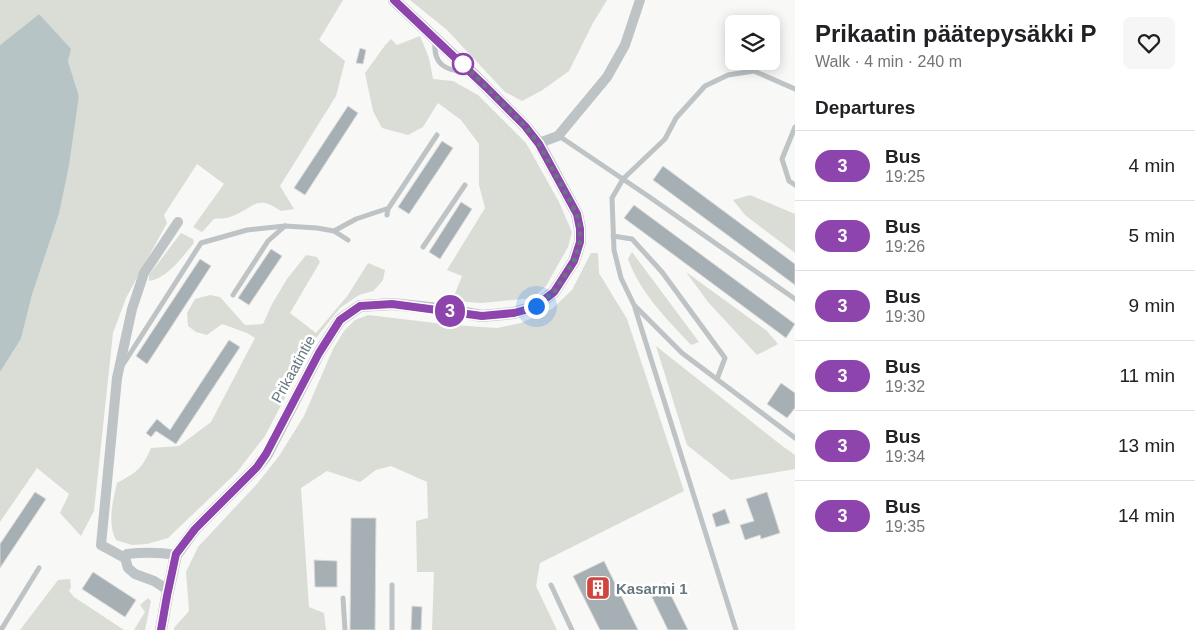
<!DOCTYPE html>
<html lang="en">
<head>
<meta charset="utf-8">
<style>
  :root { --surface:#fff; --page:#f6f6f6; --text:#202124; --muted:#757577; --line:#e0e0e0 }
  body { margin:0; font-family:Helvetica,sans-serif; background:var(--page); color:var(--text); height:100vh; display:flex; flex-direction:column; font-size:19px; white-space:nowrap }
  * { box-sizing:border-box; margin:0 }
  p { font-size:16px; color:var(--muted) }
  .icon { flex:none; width:28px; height:28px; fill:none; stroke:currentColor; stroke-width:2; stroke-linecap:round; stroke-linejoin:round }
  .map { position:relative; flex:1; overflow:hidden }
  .sheet { display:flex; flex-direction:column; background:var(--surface); width:400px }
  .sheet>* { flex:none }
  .badge { padding:0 10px; border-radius:16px; font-size:18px; line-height:32px }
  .controls { position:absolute; left:725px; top:15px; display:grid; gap:10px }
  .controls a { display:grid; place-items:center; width:55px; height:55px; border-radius:8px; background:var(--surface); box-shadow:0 2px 12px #0003; font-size:25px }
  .you { position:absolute; width:25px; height:25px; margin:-12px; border:4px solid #fff; border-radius:50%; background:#1a73e8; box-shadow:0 0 0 8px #1a73e833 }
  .map>.badge { position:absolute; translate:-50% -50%; box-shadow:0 0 0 2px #fff }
  h2 { padding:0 20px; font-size:19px; line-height:45px }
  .round { display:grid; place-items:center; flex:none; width:52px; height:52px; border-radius:8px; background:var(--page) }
  .head { display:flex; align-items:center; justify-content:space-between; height:85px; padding:0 20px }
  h1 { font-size:24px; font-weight:600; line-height:38px }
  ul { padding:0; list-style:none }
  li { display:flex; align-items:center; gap:15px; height:70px; padding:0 20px; border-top:1px solid var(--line) }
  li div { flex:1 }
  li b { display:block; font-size:19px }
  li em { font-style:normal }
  li .badge { min-width:55px; font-weight:700; text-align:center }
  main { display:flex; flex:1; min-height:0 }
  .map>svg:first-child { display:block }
  .green { fill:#daddd6 }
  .water { fill:#b7c4c6 }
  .building { fill:#a6afb3; stroke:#dadad9 }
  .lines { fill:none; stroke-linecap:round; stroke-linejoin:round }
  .service { stroke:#bec3c5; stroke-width:5 }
  .minor { stroke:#bec3c5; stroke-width:10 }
  .tertiary { stroke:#bec3c5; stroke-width:12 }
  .line-casing { stroke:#fff; stroke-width:11 }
  .line { stroke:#8e44ad; stroke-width:8 }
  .walk { stroke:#66787e; stroke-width:5; stroke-dasharray:0 9 }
  .stop-dot { fill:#fff; stroke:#8e44ad; stroke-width:2.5 }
  .labels { text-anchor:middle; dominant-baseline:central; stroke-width:5; stroke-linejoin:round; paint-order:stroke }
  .street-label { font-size:15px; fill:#66787e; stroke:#fff }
  .poi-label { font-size:15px; font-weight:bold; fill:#66787e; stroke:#fff; text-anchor:start }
</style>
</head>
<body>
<main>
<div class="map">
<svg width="795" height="630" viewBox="0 0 795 630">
  <rect width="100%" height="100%" fill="#f8f8f6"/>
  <g class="green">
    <path d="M0,0H343L319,40L345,61L336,96L280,186L294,209L281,211C255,193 254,209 230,217C225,219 219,218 214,219L202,232L193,227L224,184L197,164L164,215L167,223L126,298L113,333L94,511L81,536L60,513L69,494L37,468L0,522V372L21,339L32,295L59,214L79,96L68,61L39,14L0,45Z"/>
    <polygon points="410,0 607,0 593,23 569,71 541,91 522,101 505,92 447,30"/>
    <polygon points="420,36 429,58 433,79 453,81 478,95 526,143 559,202 572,232 568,247 546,286 533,298 481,303 452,301 462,276 447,270 485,208 479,185 479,144 461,120 438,103 423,127 408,135 382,128 373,111 365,73 386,44 391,39 397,45"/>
    <polygon points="750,195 795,214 795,253 745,215 733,200"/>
    <path d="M181,233L193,239L194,243C182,257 168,278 149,281V275Z"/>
    <path d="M632,252L699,342L691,345C666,318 641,294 628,259Z"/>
    <polygon points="591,253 598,253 599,273 627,319 684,491 540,563 536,586 557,630 432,630 434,572 417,572 416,521 428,518 427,482 391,466 376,470 360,482 327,471 301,488 309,607 324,613 326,630 174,630 174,628 189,611 186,572 198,547 257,484 279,456 304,416 333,349 344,331 355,320 368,315 452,325 497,328 521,323 552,309 572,290"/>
    <path d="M306,255L317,257L320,262L290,313L316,333L348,295L368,263L385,270L383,280L378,286L373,291L359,295L340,308L316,338L265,436L237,472L168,538L147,544L132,545L116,540C107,523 113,500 117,483C137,472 142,469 151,448L179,446L211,422L255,338L247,333L222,324L207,335L196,332L188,326L187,313L195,299L210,295L220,297L245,325L263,324L272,304L287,279Z"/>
    <polygon points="686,272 767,331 778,344 757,355 708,302"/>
    <polygon points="656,346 781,445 795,455 795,469 731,480 687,445"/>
    <polygon points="70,579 71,587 69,591 74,597 124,630 20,630 58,580"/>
    <polygon points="148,598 151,601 145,630 134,630 145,612 140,605"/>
  </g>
  <polygon class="water" points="39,14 71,49 68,61 79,96 69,165 59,214 32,295 21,339 0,372 0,45"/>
  <g class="building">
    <polygon points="360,48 366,50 363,64 356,63"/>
    <polygon points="348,106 358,113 305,195 294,188"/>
    <polygon points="442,141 453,148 409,214 398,207"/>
    <polygon points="663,166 795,264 795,285 653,180"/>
    <polygon points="461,202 472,209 440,259 429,252"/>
    <polygon points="634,205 795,324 786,338 624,218"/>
    <polygon points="271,249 282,256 249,305 238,298"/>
    <polygon points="200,259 211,266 147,364 136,356"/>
    <polygon points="229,340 240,347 176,444 156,431 151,437 146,433 157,419 170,430"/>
    <polygon points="781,383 795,393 795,408 787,418 767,404"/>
    <polygon points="35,492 46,499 0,568 0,544"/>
    <polygon points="767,492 780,533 761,539 760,535 745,540 740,525 754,521 746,499"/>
    <polygon points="725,509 730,523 716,527 712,514"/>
    <polygon points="351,518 376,518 375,630 350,630"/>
    <polygon points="314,560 337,561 337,587 315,587"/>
    <polygon points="604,561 638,630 600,630 573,576"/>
    <polygon points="93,572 136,600 125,617 82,589"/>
    <polygon points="665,583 688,630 668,630 649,591"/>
    <polygon points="412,606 422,607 421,630 411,630"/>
  </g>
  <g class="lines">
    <g class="service">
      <path d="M435,42C433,66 447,70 467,73"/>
      <polyline points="795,89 754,71 728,75 705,86 676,118 665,139 623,179 612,198 614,250 621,278 634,305 682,353 795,438"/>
      <polyline points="795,127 782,159 789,181 795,185"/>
      <polyline points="559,136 648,196 795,299"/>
      <polyline points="387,215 388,209 437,135"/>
      <polyline points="334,231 356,219 386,209"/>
      <polyline points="613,236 632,239 662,272 725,358 717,379"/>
      <polyline points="423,247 465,185"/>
      <polyline points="233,295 268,241 285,226"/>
      <polyline points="635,308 736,630"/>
      <polyline points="124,363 201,243 247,230 285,226 317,228 334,231 348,240"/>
      <polyline points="551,585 572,630"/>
      <polyline points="343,598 345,630"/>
      <polyline points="1,630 39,568"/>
      <polyline points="392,630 392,585"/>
    </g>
    <g class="minor">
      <polyline points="539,143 558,136 607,77 625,45 640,0"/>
      <path d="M125,558L127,554C144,552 159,552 176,555"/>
      <polyline points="168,590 154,581 135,574 128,568 125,558 101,545 117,378 132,309 144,273 178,222"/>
    </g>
    <polyline class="tertiary" points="161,630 167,596 176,555 195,529 257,467 267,454 319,353 340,320 360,306 392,304 449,310 482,316 514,313 536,306 554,292 574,261 580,242 580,229 577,214 539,143 525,126 473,74 394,0"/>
  </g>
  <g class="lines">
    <defs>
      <polyline id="line" points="161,630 167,596 176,554 195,529 257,467 266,454 319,353 340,320 360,306 392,304 482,316 514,313 525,310 536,306 554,292 574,261 580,242 580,229 577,214 539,144 525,126 486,87 394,0"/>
    </defs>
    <use href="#line" class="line-casing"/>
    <use href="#line" class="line"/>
    <polyline class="walk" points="463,64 461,62 525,126 539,144 577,214 580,229 580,242 574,261 554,292 536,306"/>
  </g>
  <defs>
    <symbol id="building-square" viewBox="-11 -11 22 22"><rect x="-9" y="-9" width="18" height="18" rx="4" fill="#cf463f" stroke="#fff"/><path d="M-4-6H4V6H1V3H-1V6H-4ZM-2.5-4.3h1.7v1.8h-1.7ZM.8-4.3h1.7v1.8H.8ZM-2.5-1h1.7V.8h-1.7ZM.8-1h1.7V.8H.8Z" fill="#fff"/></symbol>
  </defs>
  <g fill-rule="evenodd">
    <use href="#building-square" x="584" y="574" width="28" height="28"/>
  </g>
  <circle class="stop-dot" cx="463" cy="64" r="10"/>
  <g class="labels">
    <g class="street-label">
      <text transform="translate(293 369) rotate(-61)">Prikaatintie</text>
    </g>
    <g class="poi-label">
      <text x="616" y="588">Kasarmi 1</text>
    </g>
  </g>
</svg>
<div class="controls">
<a><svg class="icon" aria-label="layers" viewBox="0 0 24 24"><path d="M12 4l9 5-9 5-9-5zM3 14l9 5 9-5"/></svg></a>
</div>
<div class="you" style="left:536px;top:306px"></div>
<b class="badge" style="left:450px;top:311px;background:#8e44ad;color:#fff">3</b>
</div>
<section class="sheet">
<div class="head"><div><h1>Prikaatin päätepysäkki P</h1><p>Walk · 4 min · 240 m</p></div><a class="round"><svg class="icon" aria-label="heart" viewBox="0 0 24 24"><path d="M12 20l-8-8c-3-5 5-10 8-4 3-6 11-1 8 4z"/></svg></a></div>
<h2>Departures</h2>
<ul>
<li><span class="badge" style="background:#8e44ad;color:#fff">3</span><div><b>Bus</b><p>19:25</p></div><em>4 min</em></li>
<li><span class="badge" style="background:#8e44ad;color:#fff">3</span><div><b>Bus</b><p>19:26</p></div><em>5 min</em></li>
<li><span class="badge" style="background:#8e44ad;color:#fff">3</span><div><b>Bus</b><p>19:30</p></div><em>9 min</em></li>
<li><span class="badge" style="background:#8e44ad;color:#fff">3</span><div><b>Bus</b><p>19:32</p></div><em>11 min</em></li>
<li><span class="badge" style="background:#8e44ad;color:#fff">3</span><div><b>Bus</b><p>19:34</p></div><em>13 min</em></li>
<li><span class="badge" style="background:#8e44ad;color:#fff">3</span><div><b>Bus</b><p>19:35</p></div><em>14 min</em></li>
</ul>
</section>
</main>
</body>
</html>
